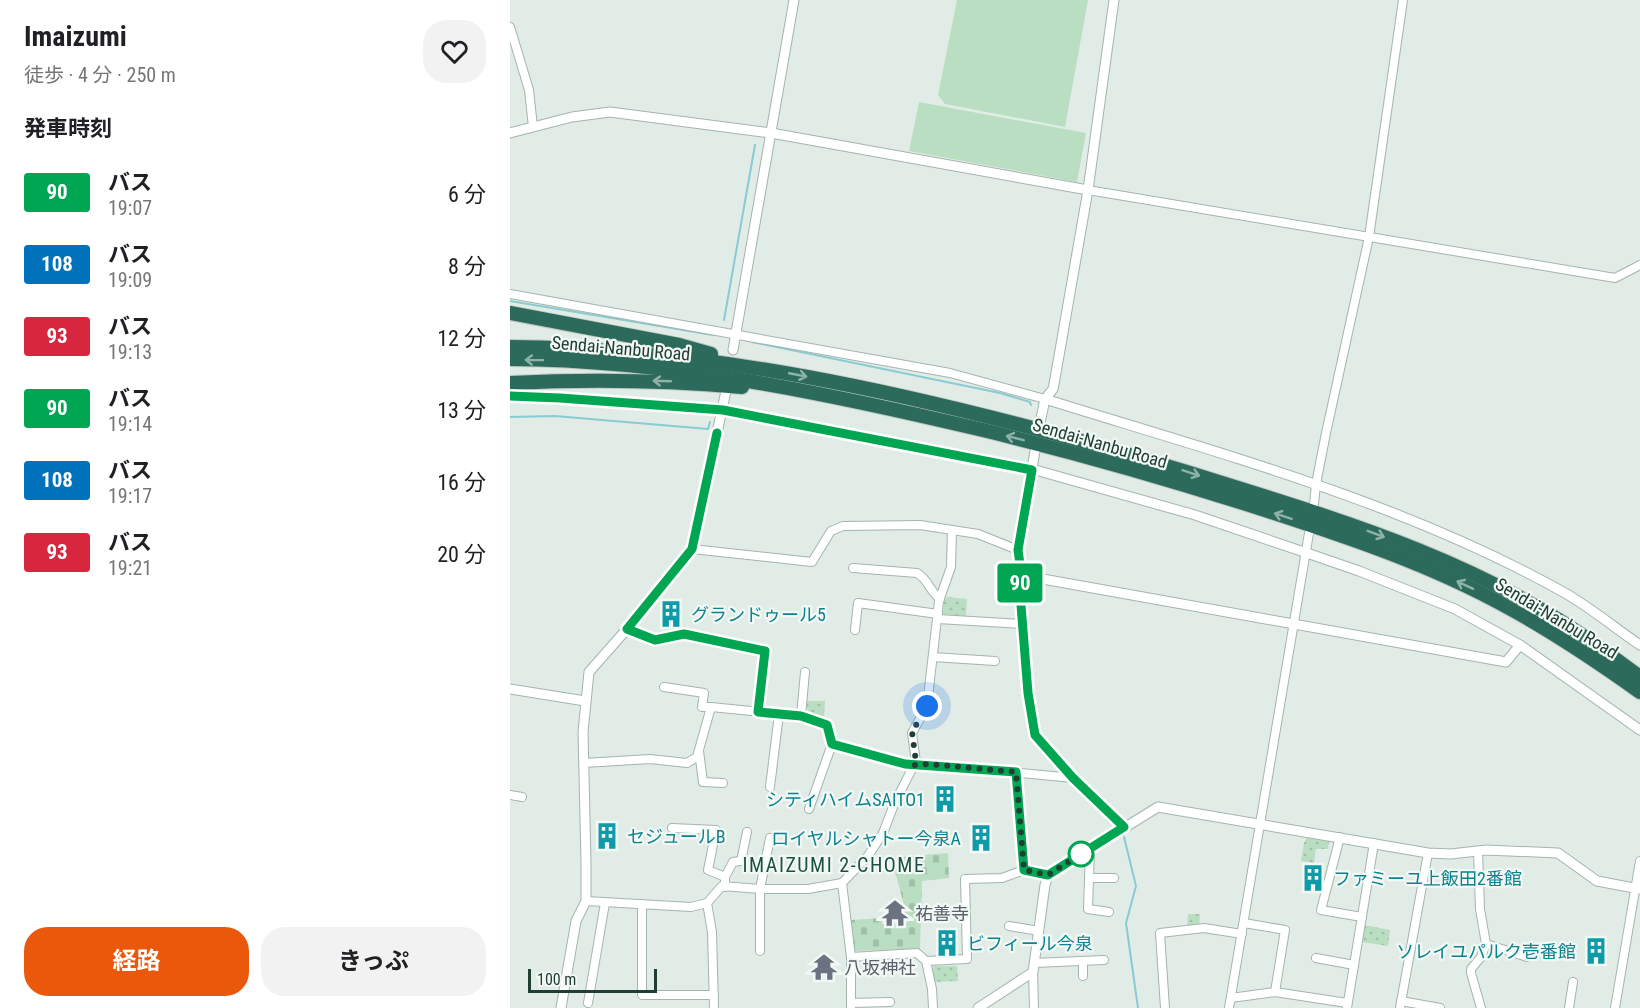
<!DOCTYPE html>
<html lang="ja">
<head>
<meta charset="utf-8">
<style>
  :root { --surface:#fff; --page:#f2f2f2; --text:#202124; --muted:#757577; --accent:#ea580c }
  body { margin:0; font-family:"Roboto Condensed","Noto Sans JP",sans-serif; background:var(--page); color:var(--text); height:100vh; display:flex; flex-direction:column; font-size:22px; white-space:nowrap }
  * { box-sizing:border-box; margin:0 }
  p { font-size:20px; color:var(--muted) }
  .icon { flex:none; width:33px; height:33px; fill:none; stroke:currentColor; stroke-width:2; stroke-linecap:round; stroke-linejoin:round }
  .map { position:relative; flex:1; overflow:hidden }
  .side { display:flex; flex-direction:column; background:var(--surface); width:510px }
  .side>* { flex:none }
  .badge { padding:0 12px; border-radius:4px; font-size:21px; line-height:39px }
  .scale { position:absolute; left:18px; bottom:15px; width:129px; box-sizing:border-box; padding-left:6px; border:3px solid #213e35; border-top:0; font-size:16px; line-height:21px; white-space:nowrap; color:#213e35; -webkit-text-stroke:4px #f2f9f5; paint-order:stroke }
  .you { position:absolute; width:30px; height:30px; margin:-15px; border:4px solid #fff; border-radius:50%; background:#1a73e8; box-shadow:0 0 0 9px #1a73e833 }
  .map>.badge { position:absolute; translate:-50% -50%; box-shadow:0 0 0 3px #fff }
  h2 { padding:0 24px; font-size:22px; line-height:54px }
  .round { display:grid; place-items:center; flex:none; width:63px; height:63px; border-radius:24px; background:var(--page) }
  .headline { display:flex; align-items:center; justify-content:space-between; height:102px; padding:0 24px }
  h1 { font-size:28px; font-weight:700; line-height:45px }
  .action { display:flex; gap:12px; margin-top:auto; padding:12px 24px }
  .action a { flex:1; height:69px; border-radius:24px; background:var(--accent); color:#fff; font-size:24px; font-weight:700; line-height:69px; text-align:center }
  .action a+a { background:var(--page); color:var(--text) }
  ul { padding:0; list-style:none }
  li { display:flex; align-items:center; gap:18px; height:72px; padding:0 24px }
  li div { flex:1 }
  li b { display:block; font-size:22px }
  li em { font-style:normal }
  li .badge { min-width:66px; font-weight:700; text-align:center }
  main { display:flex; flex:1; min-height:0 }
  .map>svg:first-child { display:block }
  .grass { fill:#badec2 }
  .cemetery { fill:url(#cemetery-stones) }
  .park { fill:url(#park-dots) }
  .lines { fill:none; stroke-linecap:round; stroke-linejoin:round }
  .stream { stroke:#88cbd3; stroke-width:2 }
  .minor-casing { stroke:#a4b4ae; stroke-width:10 }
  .tertiary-casing { stroke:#a4b4ae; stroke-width:11 }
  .motorway-casing { stroke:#c1c9c6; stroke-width:16 }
  .minor { stroke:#fff; stroke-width:8 }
  .tertiary { stroke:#fff; stroke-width:9 }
  .motorway { stroke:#2c6b5b; stroke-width:14 }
  .oneway { stroke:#8fb2a8 }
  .line-casing { stroke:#fff; stroke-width:14 }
  .line { stroke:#00a651; stroke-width:9 }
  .walk { stroke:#213e35; stroke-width:6; stroke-dasharray:0 10.8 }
  .stop-dot { fill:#fff; stroke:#00a651; stroke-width:3 }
  .labels { text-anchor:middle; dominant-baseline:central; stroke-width:4.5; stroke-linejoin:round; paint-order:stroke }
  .street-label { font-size:18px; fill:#213e35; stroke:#f2f9f5 }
  .culture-label { font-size:18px; fill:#0d838f; stroke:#f2f9f5; text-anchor:start }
  .worship-label { font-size:18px; fill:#5b616d; stroke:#f2f9f5; text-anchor:start }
  .neighbourhood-label { font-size:20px; letter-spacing:1.5px; fill:#1c5141; stroke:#f2f9f5 }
</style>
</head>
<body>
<main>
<section class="side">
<div class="headline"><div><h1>Imaizumi</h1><p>徒歩 · 4 分 · 250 m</p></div><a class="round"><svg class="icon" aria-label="heart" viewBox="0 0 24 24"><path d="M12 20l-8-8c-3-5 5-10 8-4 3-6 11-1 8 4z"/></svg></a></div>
<h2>発車時刻</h2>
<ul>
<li><span class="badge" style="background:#00a651;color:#fff">90</span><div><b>バス</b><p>19:07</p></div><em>6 分</em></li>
<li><span class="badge" style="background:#0072bc;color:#fff">108</span><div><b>バス</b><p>19:09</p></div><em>8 分</em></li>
<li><span class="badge" style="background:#d7263d;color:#fff">93</span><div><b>バス</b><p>19:13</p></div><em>12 分</em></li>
<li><span class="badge" style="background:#00a651;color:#fff">90</span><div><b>バス</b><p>19:14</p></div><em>13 分</em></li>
<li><span class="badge" style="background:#0072bc;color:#fff">108</span><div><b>バス</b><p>19:17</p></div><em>16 分</em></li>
<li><span class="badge" style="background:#d7263d;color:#fff">93</span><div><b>バス</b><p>19:21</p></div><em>20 分</em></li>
</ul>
<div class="action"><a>経路</a><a>きっぷ</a></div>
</section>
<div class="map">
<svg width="1130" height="1008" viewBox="0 0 1130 1008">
  <defs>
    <pattern id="cemetery-stones" width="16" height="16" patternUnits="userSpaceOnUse" patternTransform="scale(1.5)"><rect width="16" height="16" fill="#badec2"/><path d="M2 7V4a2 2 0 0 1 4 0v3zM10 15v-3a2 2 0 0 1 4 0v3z" fill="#a0c0a7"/></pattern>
    <pattern id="park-dots" width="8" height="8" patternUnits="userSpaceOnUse" patternTransform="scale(1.5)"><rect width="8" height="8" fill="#badec2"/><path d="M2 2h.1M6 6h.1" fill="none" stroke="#a0c0a7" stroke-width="1.8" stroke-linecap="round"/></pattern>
  </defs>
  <rect width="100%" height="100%" fill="#e2ece7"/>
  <g class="grass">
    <polygon points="447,0 578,0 555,127 435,104 428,95"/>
    <polygon points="409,102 576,133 567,182 399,151"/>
  </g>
  <polygon class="cemetery" points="438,853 439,878 412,881 410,949 343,951 341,920 372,918 372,924 397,923 393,901 384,868 392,867 390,857"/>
  <g class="park">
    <polygon points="437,597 457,599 456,616 433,614 434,601"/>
    <polygon points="297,701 315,701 314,717 301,713 297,709"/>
    <polygon points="797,837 819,841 818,849 806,849 804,863 791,861 794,843"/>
    <polygon points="678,914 690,914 689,927 677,926"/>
    <polygon points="854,925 880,930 878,946 852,942"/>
    <polygon points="424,966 447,966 448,981 424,982 421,971"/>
  </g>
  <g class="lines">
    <g class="stream">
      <polyline points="0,301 203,335"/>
      <polyline points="214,320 245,145"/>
      <polyline points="242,342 490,393 520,402 521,405"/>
      <polyline points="0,417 45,416 198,429 200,422"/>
      <polyline points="614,837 626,886 616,923 628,1008"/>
    </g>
    <defs>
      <g id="minor">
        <polyline points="0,27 19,90 23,127"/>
        <polyline points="578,190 1105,278 1130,265"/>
        <polyline points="0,294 440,373 535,399"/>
        <polyline points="0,396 213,410"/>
        <polyline points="804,504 806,484 816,433 859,237 893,0"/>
        <polyline points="182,549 302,562 321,531 333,526 410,525 468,534 508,550"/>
        <path d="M343,568L407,573C419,580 418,589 430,599"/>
        <polyline points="513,571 509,580 512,624 518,693 525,735 563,778 614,827"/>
        <polyline points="428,619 512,624"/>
        <polyline points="117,629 145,640 174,634 255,651 248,712"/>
        <polyline points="345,630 348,603 428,614"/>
        <polyline points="423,657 485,661"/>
        <polyline points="154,687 194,693 192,707 201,707"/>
        <polyline points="291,716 295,672"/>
        <polyline points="189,751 193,782 213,783"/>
        <polyline points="74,763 140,759 177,763 187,757 201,707 291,716 317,725 322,744 404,765 406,762 402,733 417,706 429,601 441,567 442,530"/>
        <polyline points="506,772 514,870"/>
        <polyline points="260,787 269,714"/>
        <polyline points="0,795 12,797"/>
        <polyline points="299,809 322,744"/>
        <polyline points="162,828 206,830 198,870 215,877 215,887"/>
        <polyline points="830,837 811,910 852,917"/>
        <polyline points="580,849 578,909 599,912"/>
        <polyline points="968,851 970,909 976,944 971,957 961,969 961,973 971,1008"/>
        <polyline points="215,877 223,862 231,861 237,832"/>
        <polyline points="579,878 604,878"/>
        <polyline points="332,883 341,957 341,1008"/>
        <polyline points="76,901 181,907 197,903"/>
        <polyline points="132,904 132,995 204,995"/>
        <polyline points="734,923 775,930 765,992"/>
        <polyline points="499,926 529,931"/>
        <polyline points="976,944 1017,957"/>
        <polyline points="250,951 250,889 260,838"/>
        <polyline points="341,957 407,953 416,961"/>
        <polyline points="806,958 844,965"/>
        <polyline points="573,961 573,976"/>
        <polyline points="524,963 594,960"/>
        <polyline points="523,972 524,1008"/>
        <polyline points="721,998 765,992 837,1003"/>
        <polyline points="891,1001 930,1008"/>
        <polyline points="78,1003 95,903"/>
        <polyline points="341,1003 380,1002"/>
        <polyline points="204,1008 202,932 197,903 212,886 250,889 298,889 332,883 358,856 373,833 385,802 404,765 418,764 563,778"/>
        <polyline points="423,1008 422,989 416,961 457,959 455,879 492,878 514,870 538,875"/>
        <polyline points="655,1008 650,933 694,928 732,934"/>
        <polyline points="719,1008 799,533"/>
        <polyline points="837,1008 864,843"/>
        <polyline points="890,1008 918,853"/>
        <polyline points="1059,1008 1063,982"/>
        <polyline points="1105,1008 1130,861"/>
      </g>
      <g id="tertiary">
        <polyline points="0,133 62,117 100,112 261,133 578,190"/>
        <polyline points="223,350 284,0"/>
        <path d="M535,399C711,454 893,502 1055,593C1081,608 1105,628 1130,645"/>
        <polyline points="213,410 522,469 685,515 797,553 849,571 945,609 1010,645 1130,730"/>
        <polyline points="530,423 535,399 543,389 546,373 578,190 604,0"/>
        <polyline points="525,451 508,550 510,564 516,576 996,662 1010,645"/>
        <polyline points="0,689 75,701"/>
        <polyline points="51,1008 66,921 76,901 76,862 73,732 79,672 117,629 182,549 216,391"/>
        <polyline points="468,1008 523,972 535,885 538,875 648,807 918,853 941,854 976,850 1048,853 1087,881 1130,889"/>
      </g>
      <g id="motorway">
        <polyline points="0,313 169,345 201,354"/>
        <path d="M0,347C200,348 397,393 589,446C648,463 707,481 766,500C861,530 956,564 1042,616C1073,634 1101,656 1130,677"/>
        <path d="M0,359C161,360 317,393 473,430C568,453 662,480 755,510C838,537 922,565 999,608C1045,633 1088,662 1130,692"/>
        <path d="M0,383C78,379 154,380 232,387"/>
      </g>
    </defs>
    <use href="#minor" class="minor-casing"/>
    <use href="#tertiary" class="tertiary-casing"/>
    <use href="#motorway" class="motorway-casing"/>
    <use href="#minor" class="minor"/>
    <use href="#tertiary" class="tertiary"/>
    <use href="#motorway" class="motorway"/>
  </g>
  <defs><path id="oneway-shaft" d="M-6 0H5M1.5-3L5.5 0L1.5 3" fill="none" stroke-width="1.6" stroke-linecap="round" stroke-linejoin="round" transform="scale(1.5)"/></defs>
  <g class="oneway">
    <use href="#oneway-shaft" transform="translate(24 360) rotate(-179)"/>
    <use href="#oneway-shaft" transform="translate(288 375) rotate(11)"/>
    <use href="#oneway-shaft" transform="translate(152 381) rotate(-178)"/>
    <use href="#oneway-shaft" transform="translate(505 438) rotate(-166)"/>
    <use href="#oneway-shaft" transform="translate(681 473) rotate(18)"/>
    <use href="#oneway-shaft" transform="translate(773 516) rotate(-162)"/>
    <use href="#oneway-shaft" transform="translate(866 534) rotate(21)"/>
    <use href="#oneway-shaft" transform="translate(955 585) rotate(-155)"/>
  </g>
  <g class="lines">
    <defs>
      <polyline id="line" points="0,396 50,398 213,410 522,470 508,550 510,564 513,571 509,580 518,693 525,735 563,778 614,827 538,875 514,870 506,772 395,764 322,744 317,725 291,716 248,712 255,651 174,634 145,640 117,629 182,549 207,433"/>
    </defs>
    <use href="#line" class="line-casing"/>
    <use href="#line" class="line"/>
    <polyline class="walk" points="417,706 402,732 406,762 404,765 418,764 506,772 514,870 538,875 571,854"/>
  </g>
  <defs>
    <symbol id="building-bare" viewBox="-9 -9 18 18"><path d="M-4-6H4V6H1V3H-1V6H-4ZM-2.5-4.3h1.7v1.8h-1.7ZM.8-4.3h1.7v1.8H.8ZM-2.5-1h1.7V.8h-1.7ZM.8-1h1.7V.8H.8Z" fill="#0f9aa8" stroke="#f2f9f5" stroke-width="2.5" paint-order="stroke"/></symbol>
    <symbol id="temple-bare" viewBox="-9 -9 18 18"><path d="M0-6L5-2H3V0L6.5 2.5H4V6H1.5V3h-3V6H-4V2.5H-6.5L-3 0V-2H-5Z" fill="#6b7280" stroke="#f2f9f5" stroke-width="2.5" paint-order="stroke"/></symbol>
  </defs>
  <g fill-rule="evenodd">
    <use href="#building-bare" x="142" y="595" width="38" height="38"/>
    <use href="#building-bare" x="416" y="780" width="38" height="38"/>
    <use href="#building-bare" x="78" y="817" width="38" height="38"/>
    <use href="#building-bare" x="452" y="819" width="38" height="38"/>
    <use href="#building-bare" x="784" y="859" width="38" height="38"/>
    <use href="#temple-bare" x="366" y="894" width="38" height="38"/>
    <use href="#building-bare" x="418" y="924" width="38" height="38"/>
    <use href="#building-bare" x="1067" y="932" width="38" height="38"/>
    <use href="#temple-bare" x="295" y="948" width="38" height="38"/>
  </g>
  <circle class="stop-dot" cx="571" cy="854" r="12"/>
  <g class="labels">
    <g class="street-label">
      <text transform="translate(111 348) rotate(5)">Sendai-Nanbu Road</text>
      <text transform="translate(590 443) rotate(16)">Sendai-Nanbu Road</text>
      <text transform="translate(1047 618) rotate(31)">Sendai-Nanbu Road</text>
    </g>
    <g class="culture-label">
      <text x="181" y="614">グランドゥール5</text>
      <text x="415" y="799" text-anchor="end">シティハイムSAITO1</text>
      <text x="117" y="836">セジュールB</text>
      <text x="451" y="838" text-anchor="end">ロイヤルシャトー今泉A</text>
      <text x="823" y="878">ファミーユ上飯田2番館</text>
      <text x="457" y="943">ビフィール今泉</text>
      <text x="1066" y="951" text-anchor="end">ソレイユパルク壱番館</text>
    </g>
    <g class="worship-label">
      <text x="405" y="913">祐善寺</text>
      <text x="334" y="967">八坂神社</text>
    </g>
    <g class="neighbourhood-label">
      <text x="324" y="865">IMAIZUMI 2-CHOME</text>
    </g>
  </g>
</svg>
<div class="scale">100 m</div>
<div class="you" style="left:417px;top:706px"></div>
<b class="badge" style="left:510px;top:583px;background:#00a651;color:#fff">90</b>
</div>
</main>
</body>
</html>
